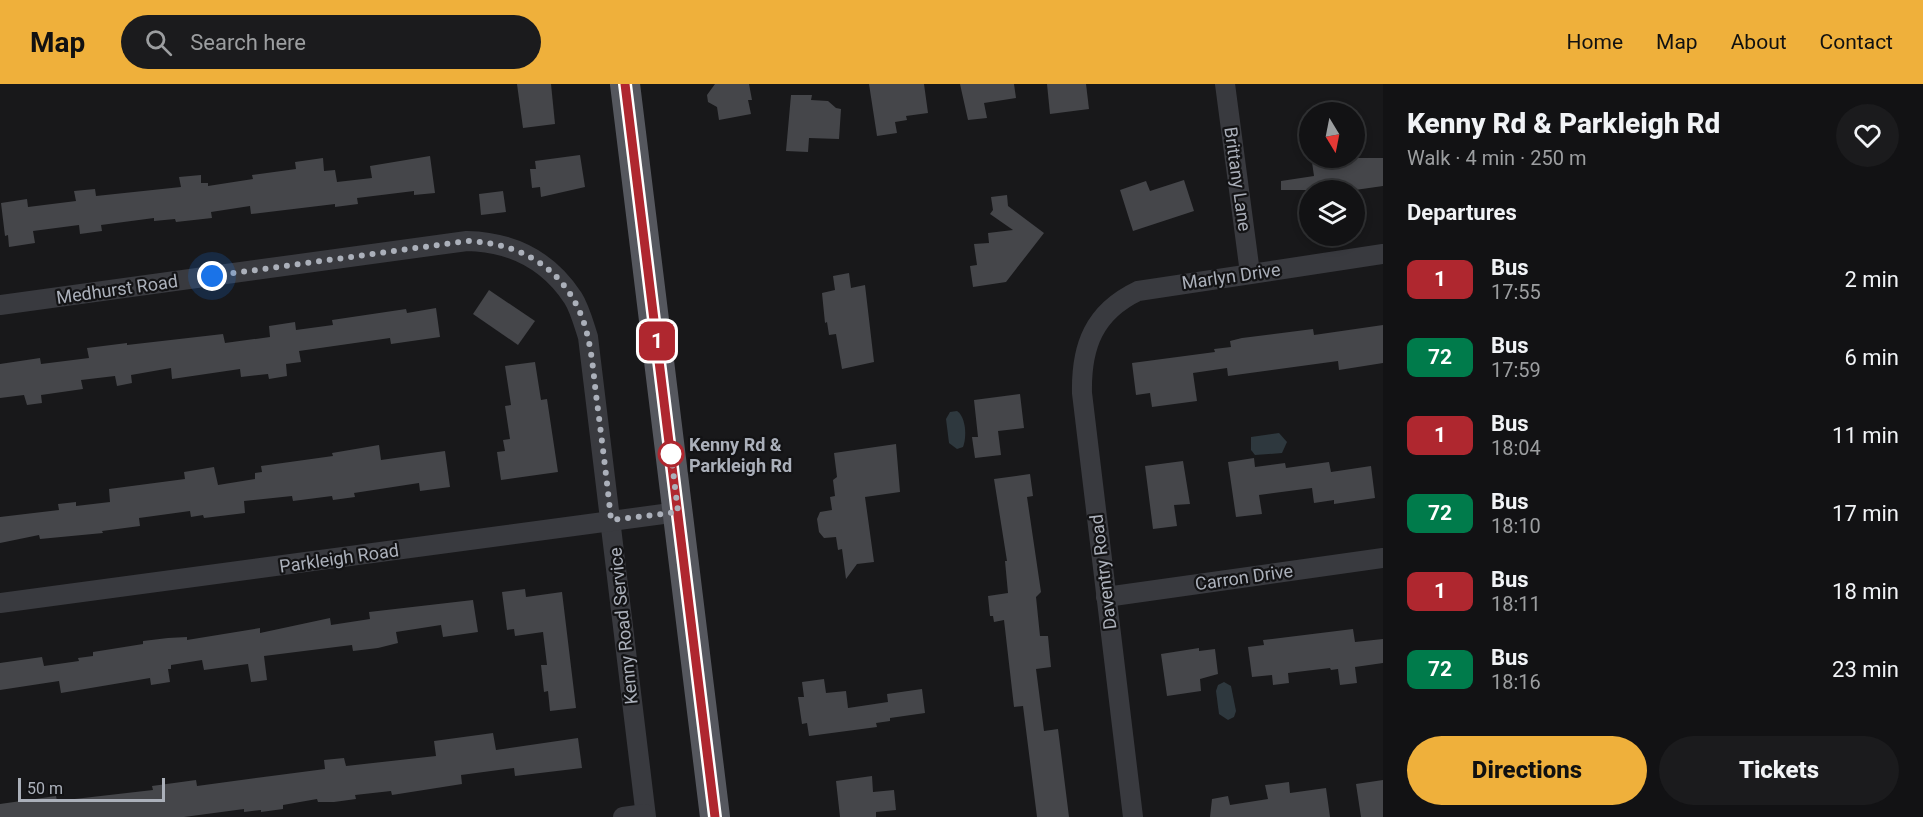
<!DOCTYPE html>
<html lang="en">
<head>
<meta charset="utf-8">
<style>
  :root { --surface:#121214; --page:#1b1b1d; --text:#f1f3f6; --muted:#9c9ea0; --line:#313234; --accent:#efb03b }
  body { margin:0; font-family:Roboto,sans-serif; background:var(--page); color:var(--text); height:100vh; display:flex; flex-direction:column; font-size:22px; white-space:nowrap }
  * { box-sizing:border-box; margin:0 }
  p { font-size:20px; color:var(--muted) }
  .icon { flex:none; width:33px; height:33px; fill:none; stroke:currentColor; stroke-width:2; stroke-linecap:round; stroke-linejoin:round }
  .map { position:relative; flex:1; overflow:hidden }
  .drawer { display:flex; flex-direction:column; background:var(--surface); width:540px }
  .drawer>* { flex:none }
  .badge { padding:0 12px; border-radius:9px; font-size:21px; line-height:39px }
  .needle { width:39px; rotate:170deg }
  .controls { position:absolute; left:1299px; top:18px; display:grid; gap:12px }
  .controls a { display:grid; place-items:center; width:66px; height:66px; border-radius:50%; background:var(--surface); box-shadow:0 3px 9px #0003,0 0 0 2px var(--line); font-size:30px }
  .scale { position:absolute; left:18px; bottom:15px; width:147px; box-sizing:border-box; padding-left:6px; border:3px solid #abb0ba; border-top:0; font-size:16px; line-height:21px; white-space:nowrap; color:#abb0ba; -webkit-text-stroke:4px #131315; paint-order:stroke }
  .you { position:absolute; width:30px; height:30px; margin:-15px; border:4px solid #fff; border-radius:50%; background:#1a73e8; box-shadow:0 0 0 9px #1a73e833 }
  .map>.badge { position:absolute; translate:-50% -50%; box-shadow:0 0 0 3px #fff }
  h2 { padding:0 24px; font-size:22px; line-height:54px }
  .round { display:grid; place-items:center; flex:none; width:63px; height:63px; border-radius:32px; background:var(--page) }
  .head { display:flex; align-items:center; justify-content:space-between; height:102px; padding:0 24px }
  h1 { font-size:28px; font-weight:800; line-height:45px }
  .button { display:flex; gap:12px; margin-top:auto; padding:12px 24px }
  .button a { flex:1; height:69px; border-radius:36px; background:var(--accent); color:#111; font-size:24px; font-weight:800; line-height:69px; text-align:center }
  .button a+a { background:var(--page); color:var(--text) }
  ul { padding:0; list-style:none }
  li { display:flex; align-items:center; gap:18px; height:78px; padding:0 24px }
  li div { flex:1 }
  li b { display:block; font-size:22px }
  li em { font-style:normal }
  li .badge { min-width:66px; font-weight:700; text-align:center }
  header { display:flex; align-items:center; gap:36px; box-sizing:border-box; height:84px; padding:0 30px; background:var(--accent); color:#111 }
  header strong { font-size:28px }
  nav { display:flex; gap:33px; margin-inline-start:auto; font-size:21px }
  .search { width:420px; height:54px; background:var(--page); display:flex; align-items:center; gap:15px; box-sizing:border-box; padding:0 21px; border-radius:33px; color:var(--muted); font-size:22px }
  main { display:flex; flex:1; min-height:0 }
  .map>svg:first-child { display:block }
  .water { fill:#2e383e }
  .building { fill:#45464a }
  .lines { fill:none; stroke-linecap:round; stroke-linejoin:round }
  .minor { stroke:#393a3f; stroke-width:20 }
  .primary { stroke:#55575e; stroke-width:30 }
  .line-casing { stroke:#fff; stroke-width:14 }
  .line { stroke:#af272f; stroke-width:9 }
  .walk { stroke:#abb0ba; stroke-width:6; stroke-dasharray:0 10.8 }
  .stop-dot { fill:#fff; stroke:#af272f; stroke-width:3 }
  .labels { text-anchor:middle; dominant-baseline:central; stroke-width:4.5; stroke-linejoin:round; paint-order:stroke }
  .street-label { font-size:18px; fill:#abb0ba; stroke:#131315 }
  .stop-label { font-size:18px; font-weight:bold; fill:#abb0ba; stroke:#131315; text-anchor:start }
</style>
</head>
<body>
<header>
<strong>Map</strong>
<div class="search"><svg class="icon" aria-label="search" viewBox="0 0 24 24"><circle cx="10" cy="10" r="6"/><path d="M15 15l6 6"/></svg>Search here</div>
<nav><a>Home</a><a>Map</a><a>About</a><a>Contact</a></nav>
</header>
<main>
<div class="map">
<svg width="1383" height="733" viewBox="0 0 1383 733">
  <rect width="100%" height="100%" fill="#18181a"/>
  <g class="water">
    <path d="M957,327C966,333 967,353 963,363L957,365L949,359L946,335L950,328Z"/>
    <polygon points="1279,349 1287,358 1282,369 1255,371 1251,366 1251,353"/>
    <polygon points="1224,598 1231,602 1236,627 1234,633 1228,636 1219,630 1216,607 1218,601"/>
  </g>
  <g class="building">
    <polygon points="517,0 551,0 555,40 523,44"/>
    <polygon points="715,0 749,0 752,16 748,16 751,30 719,36 717,23 708,18 707,11"/>
    <polygon points="869,0 924,0 928,29 906,32 907,36 895,38 897,49 877,52"/>
    <polygon points="960,0 1014,0 1016,14 984,19 987,34 968,36"/>
    <polygon points="1047,0 1086,0 1089,25 1050,30"/>
    <polygon points="791,11 812,11 811,16 828,17 836,24 841,25 839,55 809,54 808,68 786,67"/>
    <polygon points="580,71 585,103 541,113 540,103 532,104 530,85 536,85 535,77"/>
    <polygon points="430,72 435,109 414,111 414,107 357,114 358,120 335,123 335,120 251,130 250,122 211,128 212,134 176,138 175,135 154,137 154,134 101,141 102,147 80,150 79,141 33,147 35,159 9,163 8,151 5,152 1,119 27,115 28,123 76,117 74,107 95,105 96,112 181,103 179,93 201,91 201,99 208,99 208,102 253,95 252,91 296,85 295,78 323,74 324,87 335,86 337,98 372,94 370,82"/>
    <polygon points="1342,74 1383,74 1383,102 1355,106 1281,106 1281,97 1314,92 1312,78"/>
    <polygon points="1184,96 1194,127 1133,147 1120,106 1146,97 1150,107"/>
    <polygon points="503,107 506,128 481,131 479,110"/>
    <polygon points="1007,111 1008,122 1044,149 1006,198 973,203 970,182 977,181 974,160 989,159 988,149 1013,146 990,130 993,126 991,113"/>
    <polygon points="849,189 851,204 865,201 874,278 842,285 836,250 829,251 827,238 825,239 822,209 835,206 833,192"/>
    <polygon points="489,206 535,237 518,261 473,230"/>
    <polygon points="436,224 440,253 391,260 390,254 299,267 301,278 286,280 287,292 269,295 268,290 241,293 240,285 172,295 171,284 131,291 132,299 117,302 115,292 81,296 83,305 41,311 42,319 27,321 24,311 0,314 0,280 40,274 41,280 89,274 87,264 127,259 127,261 223,250 225,259 270,253 269,242 295,238 296,246 333,241 332,236 406,225 407,229"/>
    <polygon points="1383,241 1383,279 1339,286 1338,277 1228,292 1227,284 1193,289 1197,317 1152,323 1150,309 1136,311 1132,279 1215,268 1214,265 1231,263 1230,257 1242,254 1313,245 1314,251"/>
    <polygon points="535,278 541,316 547,315 558,388 501,396 497,368 505,367 503,356 510,355 505,322 511,321 505,282"/>
    <polygon points="1020,310 1024,344 998,347 1001,371 975,374 972,353 978,353 974,316"/>
    <polygon points="896,360 900,408 865,413 874,478 857,480 846,495 842,465 838,466 836,453 824,454 819,448 817,435 820,428 832,426 830,413 835,412 833,396 837,393 834,369"/>
    <polygon points="379,361 381,376 445,367 450,403 420,407 419,399 354,409 355,413 333,416 332,412 293,417 292,412 244,417 245,429 204,434 203,431 191,433 190,427 139,434 140,442 102,447 103,449 40,455 39,451 0,459 0,433 59,426 58,420 76,418 76,422 110,418 109,405 185,395 184,388 214,383 218,401 255,395 255,389 262,388 261,382 333,372 332,369"/>
    <polygon points="1254,374 1255,383 1285,379 1286,384 1329,378 1331,388 1371,382 1375,414 1334,420 1334,416 1314,419 1312,404 1259,411 1262,430 1236,433 1228,378"/>
    <polygon points="1183,377 1190,420 1174,421 1177,442 1153,445 1145,382"/>
    <polygon points="1030,390 1033,412 1027,413 1041,508 1036,513 1040,552 1048,552 1051,583 1036,585 1044,647 1058,645 1069,733 1037,733 1023,622 1014,623 1004,536 994,538 993,532 990,532 988,512 1008,509 1005,477 1007,477 994,395"/>
    <polygon points="525,505 526,513 562,508 576,624 550,627 548,607 544,608 541,581 547,581 543,548 515,552 514,545 507,546 502,508"/>
    <polygon points="473,516 478,548 443,553 441,541 396,548 398,559 378,564 353,567 352,561 264,572 267,596 251,598 248,580 204,586 202,576 171,581 171,585 168,585 170,598 151,601 150,594 61,609 59,597 0,606 0,579 42,573 44,582 79,577 78,574 93,572 93,568 143,560 143,557 168,554 187,553 187,556 260,544 260,549 330,534 331,541 370,535 369,528"/>
    <polygon points="1353,545 1355,558 1383,555 1383,579 1355,583 1357,599 1340,601 1338,585 1331,586 1330,584 1288,589 1289,599 1273,601 1272,591 1252,593 1248,563 1264,561 1263,556"/>
    <polygon points="1199,564 1199,567 1215,565 1218,590 1200,595 1201,607 1167,612 1161,570"/>
    <polygon points="824,595 826,609 846,607 848,624 888,618 887,610 922,605 925,629 890,634 890,637 876,639 877,643 809,652 807,639 802,640 798,613 804,613 802,598"/>
    <polygon points="493,649 496,666 578,654 582,684 515,692 514,684 461,691 462,700 392,711 391,707 355,711 356,715 334,718 318,718 317,715 283,721 283,725 261,728 261,726 244,728 244,725 184,733 0,733 0,720 56,712 57,717 153,706 152,702 196,696 197,702 279,691 325,685 324,676 344,674 346,682 436,672 434,657"/>
    <polygon points="872,692 873,708 894,706 896,726 876,728 876,733 840,733 836,697"/>
    <polygon points="1383,696 1383,733 1361,733 1356,700"/>
    <polygon points="1289,698 1290,709 1326,704 1330,733 1210,733 1212,715 1228,712 1230,721 1268,715 1265,701"/>
  </g>
  <g class="lines">
    <g class="minor">
      <polyline points="1225,0 1250,189"/>
      <path d="M0,221L467,157C512,158 548,176 573,214C580,225 584,241 588,253L646,733"/>
      <polyline points="1106,513 1383,474"/>
      <polyline points="0,519 678,428"/>
      <polyline points="623,733 645,730"/>
      <path d="M1133,733L1082,309C1081,262 1094,228 1138,207L1383,170"/>
    </g>
    <polyline class="primary" points="625,0 715,733"/>
  </g>
  <g class="lines">
    <defs>
      <polyline id="line" points="625,0 715,733"/>
    </defs>
    <use href="#line" class="line-casing"/>
    <use href="#line" class="line"/>
    <path class="walk" d="M212,192L467,157C529,159 575,193 588,254C593,275 594,297 597,318C602,357 607,397 611,436L678,428L671,370"/>
  </g>
  <circle class="stop-dot" cx="671" cy="370" r="12"/>
  <g class="labels">
    <g class="street-label">
      <text transform="translate(1238 95) rotate(82)">Brittany Lane</text>
      <text transform="translate(1231 192) rotate(-8)">Marlyn Drive</text>
      <text transform="translate(117 205) rotate(-8)">Medhurst Road</text>
      <text transform="translate(339 474) rotate(-8)">Parkleigh Road</text>
      <text transform="translate(1103 488) rotate(-97)">Daventry Road</text>
      <text transform="translate(1244 493) rotate(-8)">Carron Drive</text>
      <text transform="translate(623 542) rotate(-96)">Kenny Road Service</text>
    </g>
    <g class="stop-label">
      <text x="689" y="360">Kenny Rd &amp;<tspan x="689" dy="21">Parkleigh Rd</tspan></text>
    </g>
  </g>
</svg>
<div class="controls">
<a><svg class="needle" viewBox="-14 -14 28 28"><path d="M0-13l5 13h-10z" fill="#e53935"/><path d="M0 13l5-13h-10z" fill="#9c9ea0"/></svg></a>
<a><svg class="icon" aria-label="layers" viewBox="0 0 24 24"><path d="M12 4l9 5-9 5-9-5zM3 14l9 5 9-5"/></svg></a>
</div>
<div class="scale">50 m</div>
<div class="you" style="left:212px;top:192px"></div>
<b class="badge" style="left:657px;top:257px;background:#af272f;color:#fff">1</b>
</div>
<section class="drawer">
<div class="head"><div><h1>Kenny Rd &amp; Parkleigh Rd</h1><p>Walk · 4 min · 250 m</p></div><a class="round"><svg class="icon" aria-label="heart" viewBox="0 0 24 24"><path d="M12 20l-8-8c-3-5 5-10 8-4 3-6 11-1 8 4z"/></svg></a></div>
<h2>Departures</h2>
<ul>
<li><span class="badge" style="background:#af272f;color:#fff">1</span><div><b>Bus</b><p>17:55</p></div><em>2 min</em></li>
<li><span class="badge" style="background:#007b4b;color:#fff">72</span><div><b>Bus</b><p>17:59</p></div><em>6 min</em></li>
<li><span class="badge" style="background:#af272f;color:#fff">1</span><div><b>Bus</b><p>18:04</p></div><em>11 min</em></li>
<li><span class="badge" style="background:#007b4b;color:#fff">72</span><div><b>Bus</b><p>18:10</p></div><em>17 min</em></li>
<li><span class="badge" style="background:#af272f;color:#fff">1</span><div><b>Bus</b><p>18:11</p></div><em>18 min</em></li>
<li><span class="badge" style="background:#007b4b;color:#fff">72</span><div><b>Bus</b><p>18:16</p></div><em>23 min</em></li>
</ul>
<div class="button"><a>Directions</a><a>Tickets</a></div>
</section>
</main>
</body>
</html>
